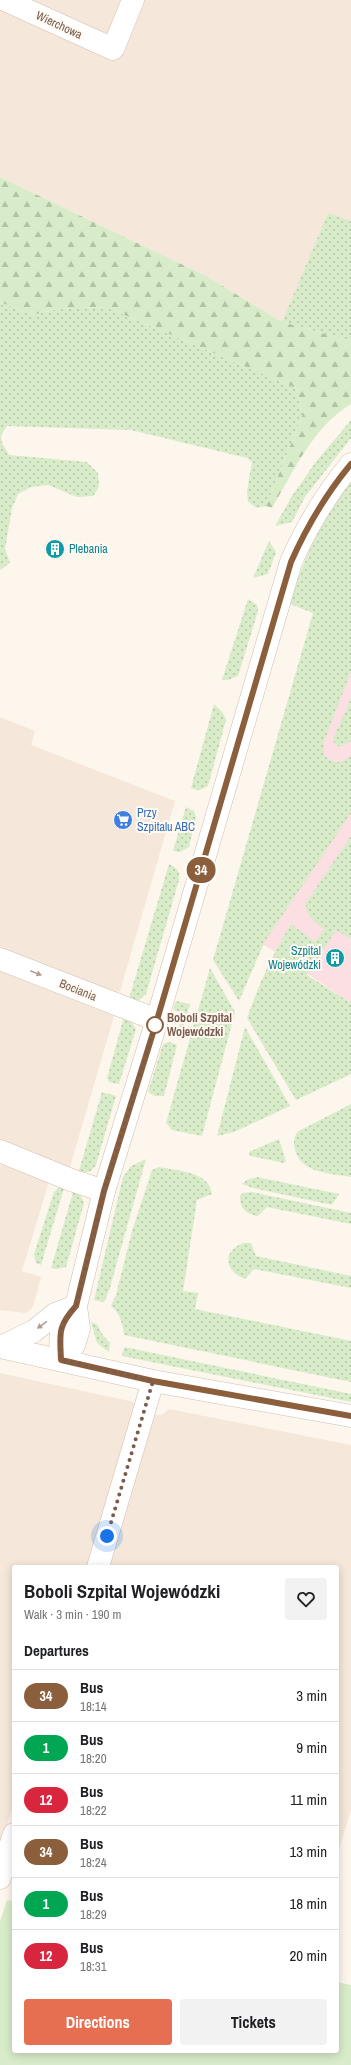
<!DOCTYPE html>
<html lang="en">
<head>
<meta charset="utf-8">
<style>
  :root { --surface:#fff; --page:#f2f2f2; --text:#202124; --muted:#757577; --line:#e0e0e0; --accent:#e76f51 }
  body { margin:0; font-family:"Archivo Narrow",sans-serif; background:var(--page); color:var(--text); height:100vh; display:flex; flex-direction:column; font-size:15px; white-space:nowrap }
  * { box-sizing:border-box; margin:0 }
  p { font-size:13px; color:var(--muted) }
  .icon { flex:none; width:22px; height:22px; fill:none; stroke:currentColor; stroke-width:2; stroke-linecap:round; stroke-linejoin:round }
  .map { position:relative; flex:1; overflow:hidden }
  .drawer { position:absolute; left:12px; top:1565px; width:327px; height:488px; display:flex; flex-direction:column; background:var(--surface); border-radius:4px; box-shadow:0 2px 10px #0003 }
  .drawer>* { flex:none }
  .badge { padding:0 8px; border-radius:13px; font-size:14px; line-height:26px }
  .you { position:absolute; width:20px; height:20px; margin:-10px; border:3px solid #fff; border-radius:50%; background:#1a73e8; box-shadow:0 0 0 6px #1a73e833 }
  .map>.badge { position:absolute; translate:-50% -50%; box-shadow:0 0 0 2px #fff }
  h2 { padding:0 12px; font-size:15px; line-height:36px }
  .round { display:grid; place-items:center; flex:none; width:42px; height:42px; border-radius:4px; background:var(--page) }
  .headline { display:flex; align-items:center; justify-content:space-between; height:68px; padding:0 12px }
  h1 { font-size:19px; font-weight:800; line-height:30px }
  .cta { display:flex; gap:8px; margin-top:auto; padding:8px 12px }
  .cta a { flex:1; height:46px; border-radius:4px; background:var(--accent); color:#fff; font-size:16px; font-weight:800; line-height:46px; text-align:center }
  .cta a+a { background:var(--page); color:var(--text) }
  ul { padding:0; list-style:none }
  li { display:flex; align-items:center; gap:12px; height:52px; padding:0 12px; border-top:1px solid var(--line) }
  li div { flex:1 }
  li b { display:block; font-size:15px }
  li em { font-style:normal }
  li .badge { min-width:44px; font-weight:700; text-align:center }
  .map>svg:first-child { display:block }
  .residential { fill:#f5e8da }
  .medical { fill:#fbdfe3 }
  .grass { fill:url(#grass-dots) }
  .forest { fill:url(#forest-firs) }
  .garden { fill:#d8ecc9 }
  .lines { fill:none; stroke-linecap:round; stroke-linejoin:round }
  .minor-casing { stroke:#d1beb0; stroke-width:23 }
  .minor { stroke:#fff; stroke-width:22 }
  .oneway { fill:#af9d94 }
  .line-casing { stroke:#fff; stroke-width:9 }
  .line { stroke:#8b5e3c; stroke-width:6 }
  .walk { stroke:#7a5c4d; stroke-width:4; stroke-dasharray:0 7.2 }
  .stop-dot { fill:#fff; stroke:#8b5e3c; stroke-width:2 }
  .labels { text-anchor:middle; dominant-baseline:central; stroke-width:4; stroke-linejoin:round; paint-order:stroke }
  .street-label { font-size:12px; fill:#7a5c4d; stroke:#fffaf3 }
  .culture-label { font-size:12px; fill:#0d838f; stroke:#fffaf3; text-anchor:start }
  .shop-label { font-size:12px; fill:#366cbe; stroke:#fffaf3; text-anchor:start }
  .stop-label { font-size:12px; font-weight:bold; fill:#7a5c4d; stroke:#fffaf3; text-anchor:start }
</style>
</head>
<body>
<div class="map">
<svg width="351" height="2065" viewBox="0 0 351 2065">
  <defs>
    <pattern id="grass-dots" width="8" height="8" patternUnits="userSpaceOnUse"><rect width="8" height="8" fill="#d8ecc9"/><path d="M2 2h.1M6 6h.1" fill="none" stroke="#b4c2a5" stroke-width="1.8" stroke-linecap="round"/></pattern>
    <pattern id="forest-firs" width="22" height="20" patternUnits="userSpaceOnUse"><rect width="22" height="20" fill="#d8ecc9"/><path d="M5 1l3.5 6h-7zM16 11l3.5 6h-7z" fill="#b4c2a5"/></pattern>
  </defs>
  <rect width="100%" height="100%" fill="#fdf6ec"/>
  <g class="residential">
    <polygon points="21,0 125,0 111,35 106,36"/>
    <polygon points="140,0 351,0 351,221 328,214 282,322 206,276 0,177 0,4 117,59"/>
    <polygon points="0,717 35,731 31,745 175,801 120,991 114,994 0,950"/>
    <polygon points="0,971 114,1016 70,1167 0,1142"/>
    <polygon points="0,1159 47,1179 48,1185 22,1271 41,1277 33,1307 26,1313 0,1310"/>
    <polygon points="0,1373 134,1402 139,1406 90,1567 14,1567 14,1804 0,1844"/>
    <polygon points="169,1409 351,1445 351,1810 337,1856 337,1567 106,1567 152,1414 162,1415"/>
  </g>
  <polygon class="medical" points="351,560 351,1003 269,948 242,934"/>
  <g class="grass">
    <polygon points="328,213 351,221 351,341 282,322"/>
    <polygon points="0,302 32,315 58,309 106,307 296,388 303,414 266,506 257,508 248,502 247,491 252,462 247,458 131,430 7,426 1,435 2,443 9,455 87,462 98,473 99,487 93,496 77,497 48,485 31,487 18,494 12,508 5,549 10,563 0,570"/>
    <polygon points="351,420 351,438 305,497 292,522 275,526 292,496 315,463"/>
    <path d="M351,483V671L324,742V755C332,764 341,764 351,756V813L265,941L239,1001L213,960L313,613L290,604C303,560 321,519 351,483Z"/>
    <polygon points="269,541 276,552 268,574 253,578"/>
    <polygon points="248,599 257,605 258,611 238,676 228,680 222,680"/>
    <polygon points="351,699 351,741 340,747 335,744 333,739"/>
    <path d="M214,704L223,713L226,720L208,786C202,790 197,791 191,788Z"/>
    <polygon points="186,807 194,811 196,817 189,847 180,852 173,851"/>
    <path d="M351,836V939L336,930L307,975L351,1003V1074L296,1100L247,1018C260,982 271,957 291,924L315,942L324,929C315,921 305,917 306,903Z"/>
    <path d="M169,864C177,868 180,871 179,880L146,994L138,1001L128,1002Z"/>
    <polygon points="210,968 235,1012 202,1136 172,1130 166,1123"/>
    <polygon points="176,1001 190,1004 180,1038 176,1037 183,1013 173,1010"/>
    <polygon points="124,1017 131,1022 136,1029 119,1084 109,1082 107,1078"/>
    <polygon points="245,1027 290,1106 234,1132 217,1136"/>
    <polygon points="169,1042 177,1045 164,1096 155,1096 148,1092 163,1044"/>
    <polygon points="102,1092 116,1096 96,1165 91,1171 78,1174"/>
    <path d="M351,1104V1177C330,1173 302,1174 295,1150C293,1142 294,1138 297,1132Z"/>
    <polygon points="279,1139 286,1161 284,1163 250,1156 249,1152"/>
    <polygon points="146,1159 109,1291 104,1302 94,1300 123,1177 131,1166"/>
    <path d="M159,1167C178,1171 209,1171 212,1194L197,1200L183,1291L198,1293L195,1309L351,1341V1382L124,1335C123,1324 120,1313 111,1306L116,1295L132,1231L152,1170Z"/>
    <polygon points="257,1177 339,1194 332,1205 253,1188 242,1184 247,1180"/>
    <polygon points="61,1185 65,1185 41,1265 36,1263 34,1254 54,1192"/>
    <polygon points="74,1189 81,1196 84,1203 66,1267 56,1269 51,1268"/>
    <path d="M252,1192L351,1213V1224L267,1207L258,1216C246,1214 240,1209 240,1196L243,1193Z"/>
    <path d="M244,1243H251L256,1256L351,1276V1288L254,1269L245,1279C225,1272 221,1251 244,1243Z"/>
    <polygon points="91,1322 97,1324 102,1334 110,1343 109,1352 97,1343"/>
    <polygon points="124,1347 351,1394 351,1402 122,1356"/>
  </g>
  <path class="forest" d="M0,177L206,276L282,322L351,341V404C313,427 294,471 272,508L266,506L303,414L296,388L106,307L58,309L32,315L0,302Z"/>
  <polygon class="garden" points="7,1900 14,1902 14,2051 337,2051 337,1982 351,1985 351,2065 0,2065 0,1921"/>
  <g class="lines">
    <defs>
      <g id="minor">
        <polyline points="5,0 113,49 133,0"/>
        <polyline points="0,959 157,1020"/>
        <polyline points="0,1151 71,1180 104,1191"/>
        <polyline points="0,1347 153,1381 351,1416"/>
        <polyline points="1,1347 34,1331 55,1314 76,1306"/>
        <path d="M61,1360L74,1345L79,1329L76,1306L104,1191L157,1020L291,562C307,526 326,494 351,464"/>
        <path d="M61,1360C60,1334 57,1326 76,1306"/>
        <polyline points="98,1567 153,1381"/>
        <polyline points="0,1878 14,1834"/>
      </g>
    </defs>
    <use href="#minor" class="minor-casing"/>
    <use href="#minor" class="minor"/>
  </g>
  <defs><path id="oneway-solid" d="M-6-.8H1V-3.2L6.5 0L1 3.2V.8H-6Z"/></defs>
  <g class="oneway">
    <use href="#oneway-solid" transform="translate(36 973) rotate(22)"/>
    <use href="#oneway-solid" transform="translate(42 1325) rotate(144)"/>
  </g>
  <g class="lines">
    <defs>
      <path id="line" d="M351,464C326,494 307,526 291,562L157,1020L104,1191L76,1306C57,1327 60,1334 61,1360L153,1381L351,1416"/>
    </defs>
    <use href="#line" class="line-casing"/>
    <use href="#line" class="line"/>
    <path class="walk" d="M107,1536L153,1381L61,1360C60,1334 57,1327 76,1306L104,1191L155,1025"/>
  </g>
  <defs>
    <symbol id="building-disc" viewBox="-11 -11 22 22"><circle r="9.5" fill="#0f9aa8" stroke="#fffaf3"/><path d="M-4-6H4V6H1V3H-1V6H-4ZM-2.5-4.3h1.7v1.8h-1.7ZM.8-4.3h1.7v1.8H.8ZM-2.5-1h1.7V.8h-1.7ZM.8-1h1.7V.8H.8Z" fill="#fff"/></symbol>
    <symbol id="supermarket-disc" viewBox="-11 -11 22 22"><circle r="9.5" fill="#3f7fe0" stroke="#fffaf3"/><path d="M-6-5.5h2.5l.6 2H6L4.5 2H-2.5L-4.4-4H-6ZM-1.5 3.2a1.3 1.3 0 1 0 .1 0ZM3 3.2a1.3 1.3 0 1 0 .1 0Z" fill="#fff"/></symbol>
  </defs>
  <g fill-rule="evenodd">
    <use href="#building-disc" x="44" y="538" width="22" height="22"/>
    <use href="#supermarket-disc" x="112" y="809" width="22" height="22"/>
    <use href="#building-disc" x="324" y="947" width="22" height="22"/>
  </g>
  <circle class="stop-dot" cx="155" cy="1025" r="8"/>
  <g class="labels">
    <g class="street-label">
      <text transform="translate(59 25) rotate(25)">Wierchowa</text>
      <text transform="translate(78 990) rotate(22)">Bociania</text>
    </g>
    <g class="culture-label">
      <text x="69" y="549">Plebania</text>
      <text x="321" y="951" text-anchor="end">Szpital<tspan x="321" dy="14">Wojewódzki</tspan></text>
    </g>
    <g class="shop-label">
      <text x="137" y="813">Przy<tspan x="137" dy="14">Szpitalu ABC</tspan></text>
    </g>
    <g class="stop-label">
      <text x="167" y="1018">Boboli Szpital<tspan x="167" dy="14">Wojewódzki</tspan></text>
    </g>
  </g>
</svg>
<div class="you" style="left:107px;top:1536px"></div>
<b class="badge" style="left:201px;top:870px;background:#8b5e3c;color:#fff">34</b>
<section class="drawer">
<div class="headline"><div><h1>Boboli Szpital Wojewódzki</h1><p>Walk · 3 min · 190 m</p></div><a class="round"><svg class="icon" aria-label="heart" viewBox="0 0 24 24"><path d="M12 20l-8-8c-3-5 5-10 8-4 3-6 11-1 8 4z"/></svg></a></div>
<h2>Departures</h2>
<ul>
<li><span class="badge" style="background:#8b5e3c;color:#fff">34</span><div><b>Bus</b><p>18:14</p></div><em>3 min</em></li>
<li><span class="badge" style="background:#00a651;color:#fff">1</span><div><b>Bus</b><p>18:20</p></div><em>9 min</em></li>
<li><span class="badge" style="background:#d7263d;color:#fff">12</span><div><b>Bus</b><p>18:22</p></div><em>11 min</em></li>
<li><span class="badge" style="background:#8b5e3c;color:#fff">34</span><div><b>Bus</b><p>18:24</p></div><em>13 min</em></li>
<li><span class="badge" style="background:#00a651;color:#fff">1</span><div><b>Bus</b><p>18:29</p></div><em>18 min</em></li>
<li><span class="badge" style="background:#d7263d;color:#fff">12</span><div><b>Bus</b><p>18:31</p></div><em>20 min</em></li>
</ul>
<div class="cta"><a>Directions</a><a>Tickets</a></div>
</section>
</div>
</body>
</html>
